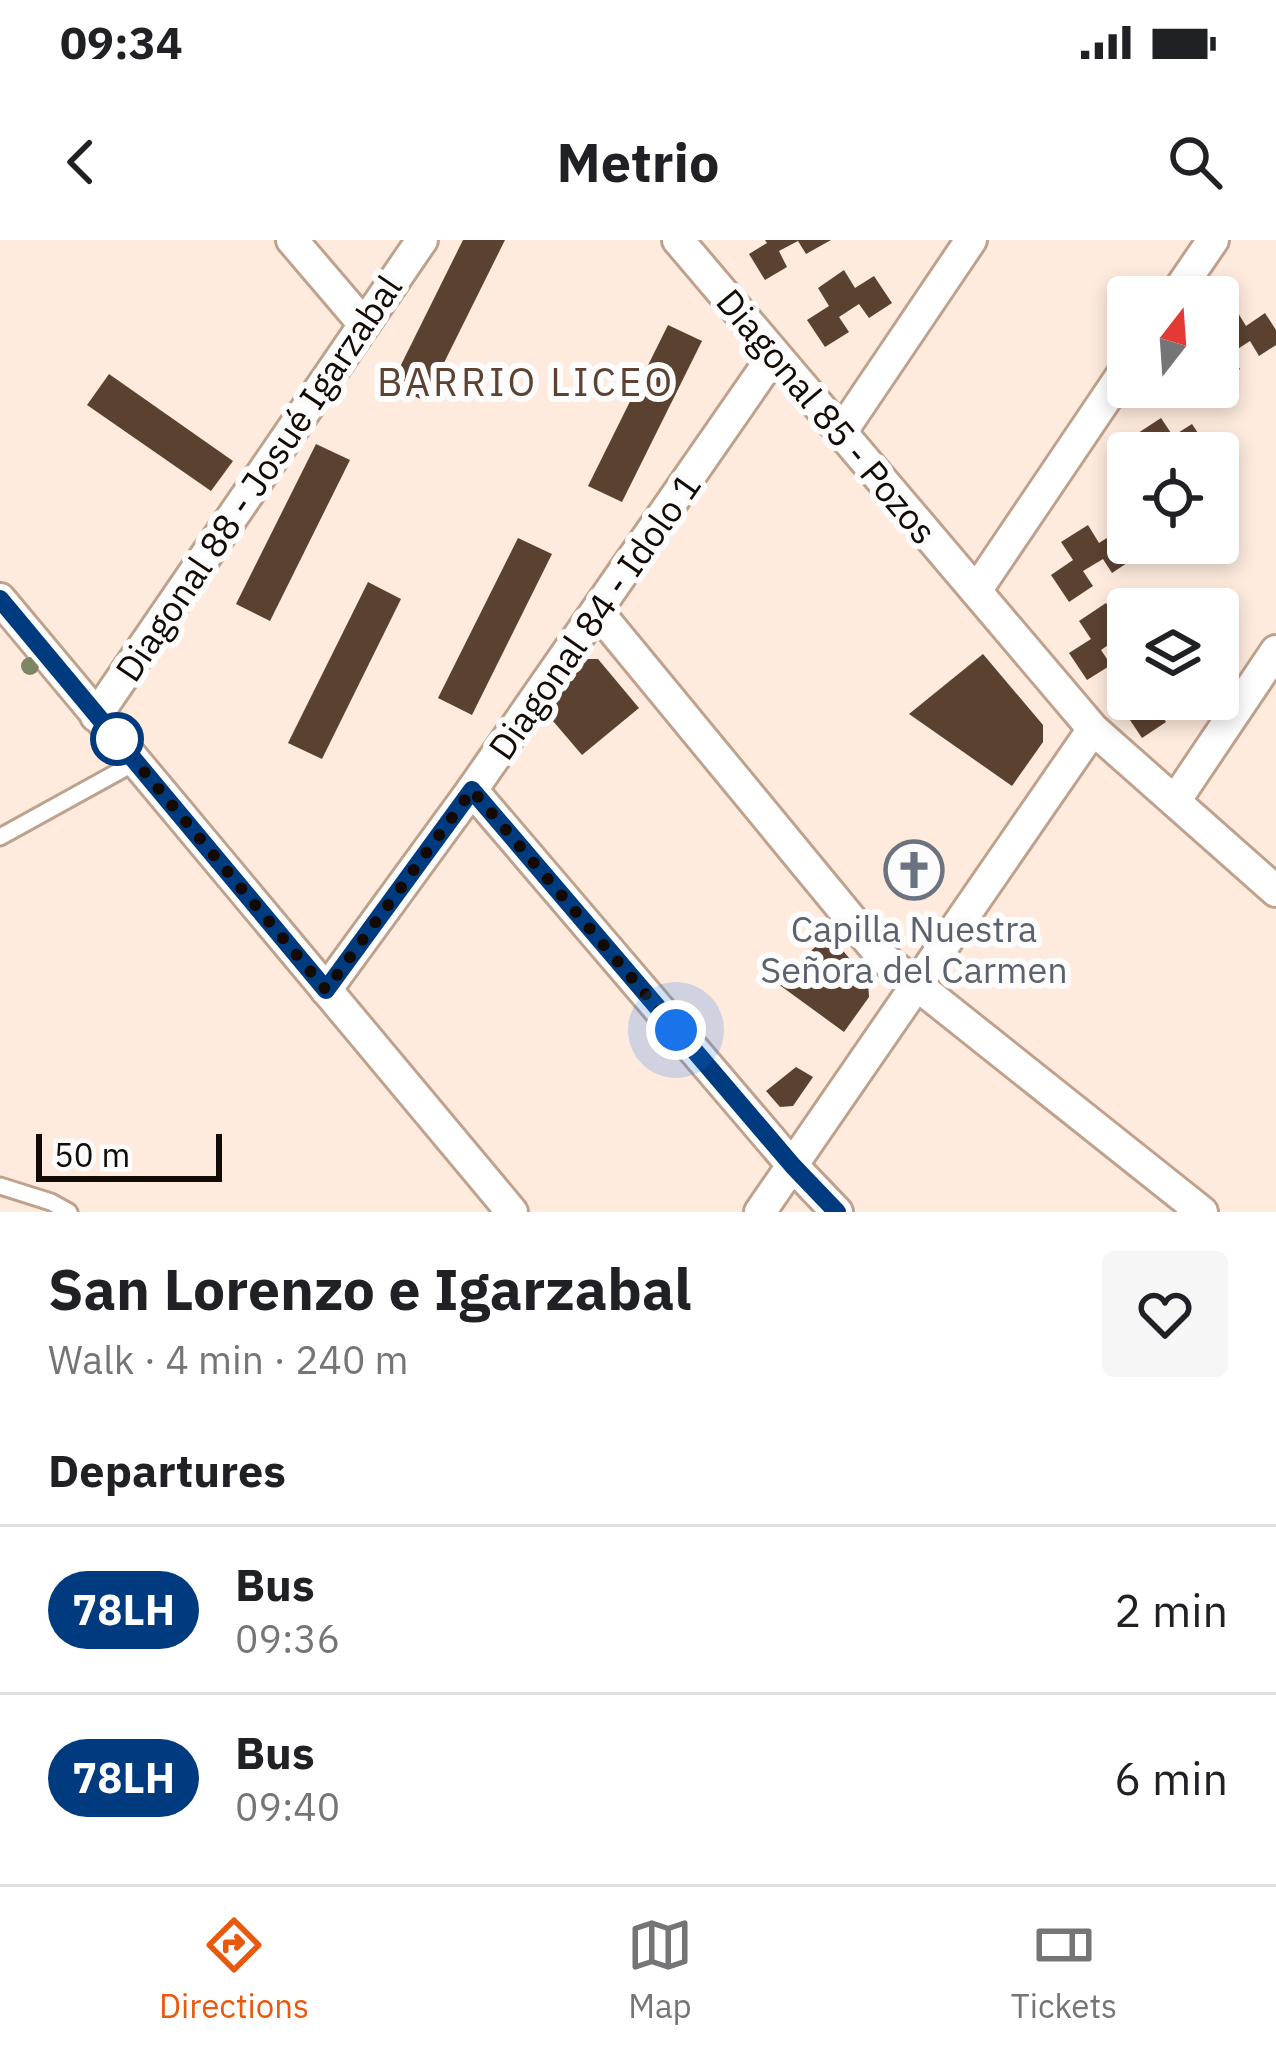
<!DOCTYPE html>
<html lang="en">
<head>
<meta charset="utf-8">
<style>
  :root { --surface:#fff; --page:#f6f6f6; --text:#202124; --muted:#757577; --line:#e0e0e0; --accent:#ea580c }
  body { margin:0; font-family:"IBM Plex Sans",sans-serif; background:var(--page); color:var(--text); height:100vh; display:flex; flex-direction:column; font-size:45px; white-space:nowrap }
  * { box-sizing:border-box; margin:0 }
  p { font-size:39px; color:var(--muted) }
  .icon { flex:none; width:66px; height:66px; fill:none; stroke:currentColor; stroke-width:2; stroke-linecap:round; stroke-linejoin:round }
  .map { position:relative; height:972px; overflow:hidden }
  .panel { display:flex; flex-direction:column; background:var(--surface); flex:1 }
  .panel>* { flex:none }
  .badge { padding:0 24px; border-radius:39px; font-size:42px; line-height:78px }
  .needle { width:78px; rotate:17deg }
  .tools { position:absolute; left:1107px; top:36px; display:grid; gap:24px }
  .tools a { display:grid; place-items:center; width:132px; height:132px; border-radius:12px; background:var(--surface); box-shadow:0 6px 18px #0003; font-size:60px }
  .scale { position:absolute; left:36px; bottom:30px; width:186px; box-sizing:border-box; padding-left:12px; border:6px solid #130a04; border-top:0; font-size:33px; line-height:42px; white-space:nowrap; color:#130a04; -webkit-text-stroke:9px #fcfcfc; paint-order:stroke }
  .you { position:absolute; width:60px; height:60px; margin:-30px; border:9px solid #fff; border-radius:50%; background:#1a73e8; box-shadow:0 0 0 18px #1a73e833 }
  .map>.badge { position:absolute; translate:-50% -50%; box-shadow:0 0 0 6px #fff }
  h2 { padding:0 48px; font-size:45px; line-height:108px }
  .round { display:grid; place-items:center; flex:none; width:126px; height:126px; border-radius:12px; background:var(--page) }
  .headline { display:flex; align-items:center; justify-content:space-between; height:204px; padding:0 48px }
  h1 { font-size:57px; font-weight:700; line-height:90px }
  ul { padding:0; list-style:none }
  li { display:flex; align-items:center; gap:36px; height:168px; padding:0 48px; border-top:3px solid var(--line) }
  li div { flex:1 }
  li b { display:block; font-size:45px }
  li em { font-style:normal }
  li .badge { min-width:132px; font-weight:700; text-align:center }
  .status { display:flex; justify-content:space-between; align-items:center; height:84px; padding:0 60px; background:var(--surface); direction:ltr }
  .status svg { height:33px; fill:currentColor }
  header { display:flex; justify-content:space-between; align-items:center; height:156px; padding:0 48px; background:var(--surface); font-size:54px; font-weight:700 }
  .tab-bar { display:flex; justify-content:space-around; align-items:center; height:168px; border-top:3px solid var(--line); background:var(--surface); font-size:33px; color:var(--muted) }
  .tab-bar a { display:grid; justify-items:center; gap:6px }
  .tab-bar .current { color:var(--accent) }
  .map>svg:first-child { display:block }
  .building { fill:#5b4230 }
  .lines { fill:none; stroke-linecap:round; stroke-linejoin:round }
  .lane-casing { stroke:#bfa28d; stroke-width:21 }
  .street-casing { stroke:#bfa28d; stroke-width:36 }
  .lane { stroke:#fff; stroke-width:15 }
  .street { stroke:#fff; stroke-width:30 }
  .tree { fill:#7e8764 }
  .line-casing { stroke:#fff; stroke-width:27 }
  .line { stroke:#003b80; stroke-width:18 }
  .walk { stroke:#130a04; stroke-width:12; stroke-dasharray:0 21.6 }
  .stop-dot { fill:#fff; stroke:#003b80; stroke-width:6 }
  .labels { text-anchor:middle; dominant-baseline:central; stroke-width:12; stroke-linejoin:round; paint-order:stroke }
  .street-label { font-size:36px; fill:#130a04; stroke:#fcfcfc }
  .worship-label { font-size:36px; fill:#5b616d; stroke:#fcfcfc }
  .neighbourhood-label { font-size:39px; letter-spacing:3px; fill:#5c4331; stroke:#fcfcfc }
</style>
</head>
<body>
<div class="status"><b>09:34</b><svg viewBox="0 0 49 12"><path d="M0 12V9h3v3zM5 12V6h3v6zM10 12V3h3v9zM15 12V0h3v12zM26 1h20v11H26zM47 4h2v5h-2z"/></svg></div>
<header><svg class="icon" aria-label="back" viewBox="0 0 24 24"><path d="M15 5l-7 7 7 7"/></svg>Metrio<svg class="icon" aria-label="search" viewBox="0 0 24 24"><circle cx="10" cy="10" r="6"/><path d="M15 15l6 6"/></svg></header>
<div class="map">
<svg width="1276" height="972" viewBox="0 0 1276 972">
  <rect width="100%" height="100%" fill="#feebde"/>
  <g class="building">
    <polygon points="463,0 505,0 425,161 391,145"/>
    <polygon points="765,0 831,0 806,14 798,1 779,11 787,27 765,40 749,14 767,3"/>
    <polygon points="844,30 855,48 874,36 892,63 869,78 859,64 839,77 849,92 825,107 807,80 829,66 818,48"/>
    <polygon points="1235,68 1246,86 1265,73 1276,90 1276,105 1259,116 1250,101 1230,114 1240,129 1218,143 1218,79"/>
    <polygon points="668,85 702,101 622,262 588,246"/>
    <polygon points="109,134 233,221 211,251 87,165"/>
    <polygon points="1161,178 1173,196 1192,184 1210,211 1147,213 1135,195"/>
    <polygon points="316,204 350,220 270,381 236,364"/>
    <polygon points="1088,285 1099,303 1118,291 1136,317 1112,333 1103,319 1083,331 1093,346 1069,362 1051,335 1073,320 1061,302"/>
    <polygon points="518,298 552,314 472,475 438,458"/>
    <polygon points="368,342 401,359 322,519 288,503"/>
    <polygon points="1106,363 1117,381 1128,374 1128,408 1120,397 1101,410 1111,425 1087,440 1069,413 1091,399 1079,381"/>
    <polygon points="983,414 1043,485 1043,502 1012,546 909,474"/>
    <polygon points="586,419 598,419 639,468 582,515 547,474"/>
    <polygon points="1142,459 1169,459 1156,467 1166,482 1142,498 1124,471"/>
    <polygon points="830,695 868,741 869,757 844,792 774,741"/>
    <polygon points="796,827 813,837 793,866 780,867 766,851"/>
  </g>
  <g class="lines">
    <defs>
      <g id="lane">
        <polyline points="0,597 136,522"/>
        <polyline points="0,946 51,962 69,972"/>
      </g>
      <g id="street">
        <polyline points="292,0 362,82"/>
        <polyline points="678,0 1093,489 1276,651"/>
        <polyline points="1174,57 1213,0"/>
        <polyline points="842,191 971,0"/>
        <polyline points="976,351 1128,126"/>
        <polyline points="0,359 512,972"/>
        <polyline points="598,372 883,718 1202,972"/>
        <polyline points="96,476 422,0"/>
        <polyline points="472,550 793,926 837,972"/>
        <polyline points="1175,561 1276,411"/>
        <polyline points="326,750 472,550 774,115"/>
        <polyline points="760,972 1093,489"/>
      </g>
    </defs>
    <use href="#lane" class="lane-casing"/>
    <use href="#street" class="street-casing"/>
    <use href="#lane" class="lane"/>
    <use href="#street" class="street"/>
  </g>
  <circle class="tree" cx="30" cy="426" r="9"/>
  <g class="lines">
    <defs>
      <polyline id="line" points="0,359 326,750 472,550 793,926 837,972"/>
    </defs>
    <use href="#line" class="line-casing"/>
    <use href="#line" class="line"/>
    <polyline class="walk" points="117,499 326,750 472,550 676,790"/>
  </g>
  <defs>
    <symbol id="church-ring" viewBox="-11 -11 22 22"><circle r="9.5" fill="#fcfcfc" stroke="#6b7280" stroke-width="1.5"/><path d="M-1.2-6h2.4v3.5h3.3v2.4h-3.3V6h-2.4V-.1h-3.3v-2.4h3.3Z" fill="#6b7280"/></symbol>
  </defs>
  <g fill-rule="evenodd">
    <use href="#church-ring" x="881" y="597" width="66" height="66"/>
  </g>
  <circle class="stop-dot" cx="117" cy="499" r="24"/>
  <g class="labels">
    <g class="street-label">
      <text transform="translate(827 176) rotate(50)">Diagonal 85 - Pozos</text>
      <text transform="translate(258 238) rotate(-56)">Diagonal 88 - Josué Igarzabal</text>
      <text transform="translate(594 376) rotate(-55)">Diagonal 84 - Idolo 1</text>
    </g>
    <g class="worship-label">
      <text x="914" y="688">Capilla Nuestra<tspan x="914" dy="41">Señora del Carmen</tspan></text>
    </g>
    <g class="neighbourhood-label">
      <text x="526" y="141">BARRIO LICEO</text>
    </g>
  </g>
</svg>
<div class="tools">
<a><svg class="needle" viewBox="-14 -14 28 28"><path d="M0-13l5 13h-10z" fill="#e53935"/><path d="M0 13l5-13h-10z" fill="#757577"/></svg></a>
<a><svg class="icon" aria-label="locate" viewBox="0 0 24 24"><circle cx="12" cy="12" r="6"/><path d="M12 2v4M12 18v4M2 12h4M18 12h4"/></svg></a>
<a><svg class="icon" aria-label="layers" viewBox="0 0 24 24"><path d="M12 4l9 5-9 5-9-5zM3 14l9 5 9-5"/></svg></a>
</div>
<div class="scale">50 m</div>
<div class="you" style="left:676px;top:790px"></div>
</div>
<section class="panel">
<div class="headline"><div><h1>San Lorenzo e Igarzabal</h1><p>Walk · 4 min · 240 m</p></div><a class="round"><svg class="icon" aria-label="heart" viewBox="0 0 24 24"><path d="M12 20l-8-8c-3-5 5-10 8-4 3-6 11-1 8 4z"/></svg></a></div>
<h2>Departures</h2>
<ul>
<li><span class="badge" style="background:#003b80;color:#fff">78LH</span><div><b>Bus</b><p>09:36</p></div><em>2 min</em></li>
<li><span class="badge" style="background:#003b80;color:#fff">78LH</span><div><b>Bus</b><p>09:40</p></div><em>6 min</em></li>
</ul>
</section>
<nav class="tab-bar">
<a class="current"><svg class="icon" aria-label="directions" viewBox="0 0 24 24"><path d="M12 3l9 9-9 9-9-9zM9 14v-3h6M13 9l2 2-2 2"/></svg>Directions</a>
<a><svg class="icon" aria-label="map" viewBox="0 0 24 24"><path d="M3 6l6-2 6 2 6-2v14l-6 2-6-2-6 2zM9 4v14M15 6v14"/></svg>Map</a>
<a><svg class="icon" aria-label="tickets" viewBox="0 0 24 24"><path d="M3 7h18v10H3zM15 7v10"/></svg>Tickets</a>
</nav>
</body>
</html>
